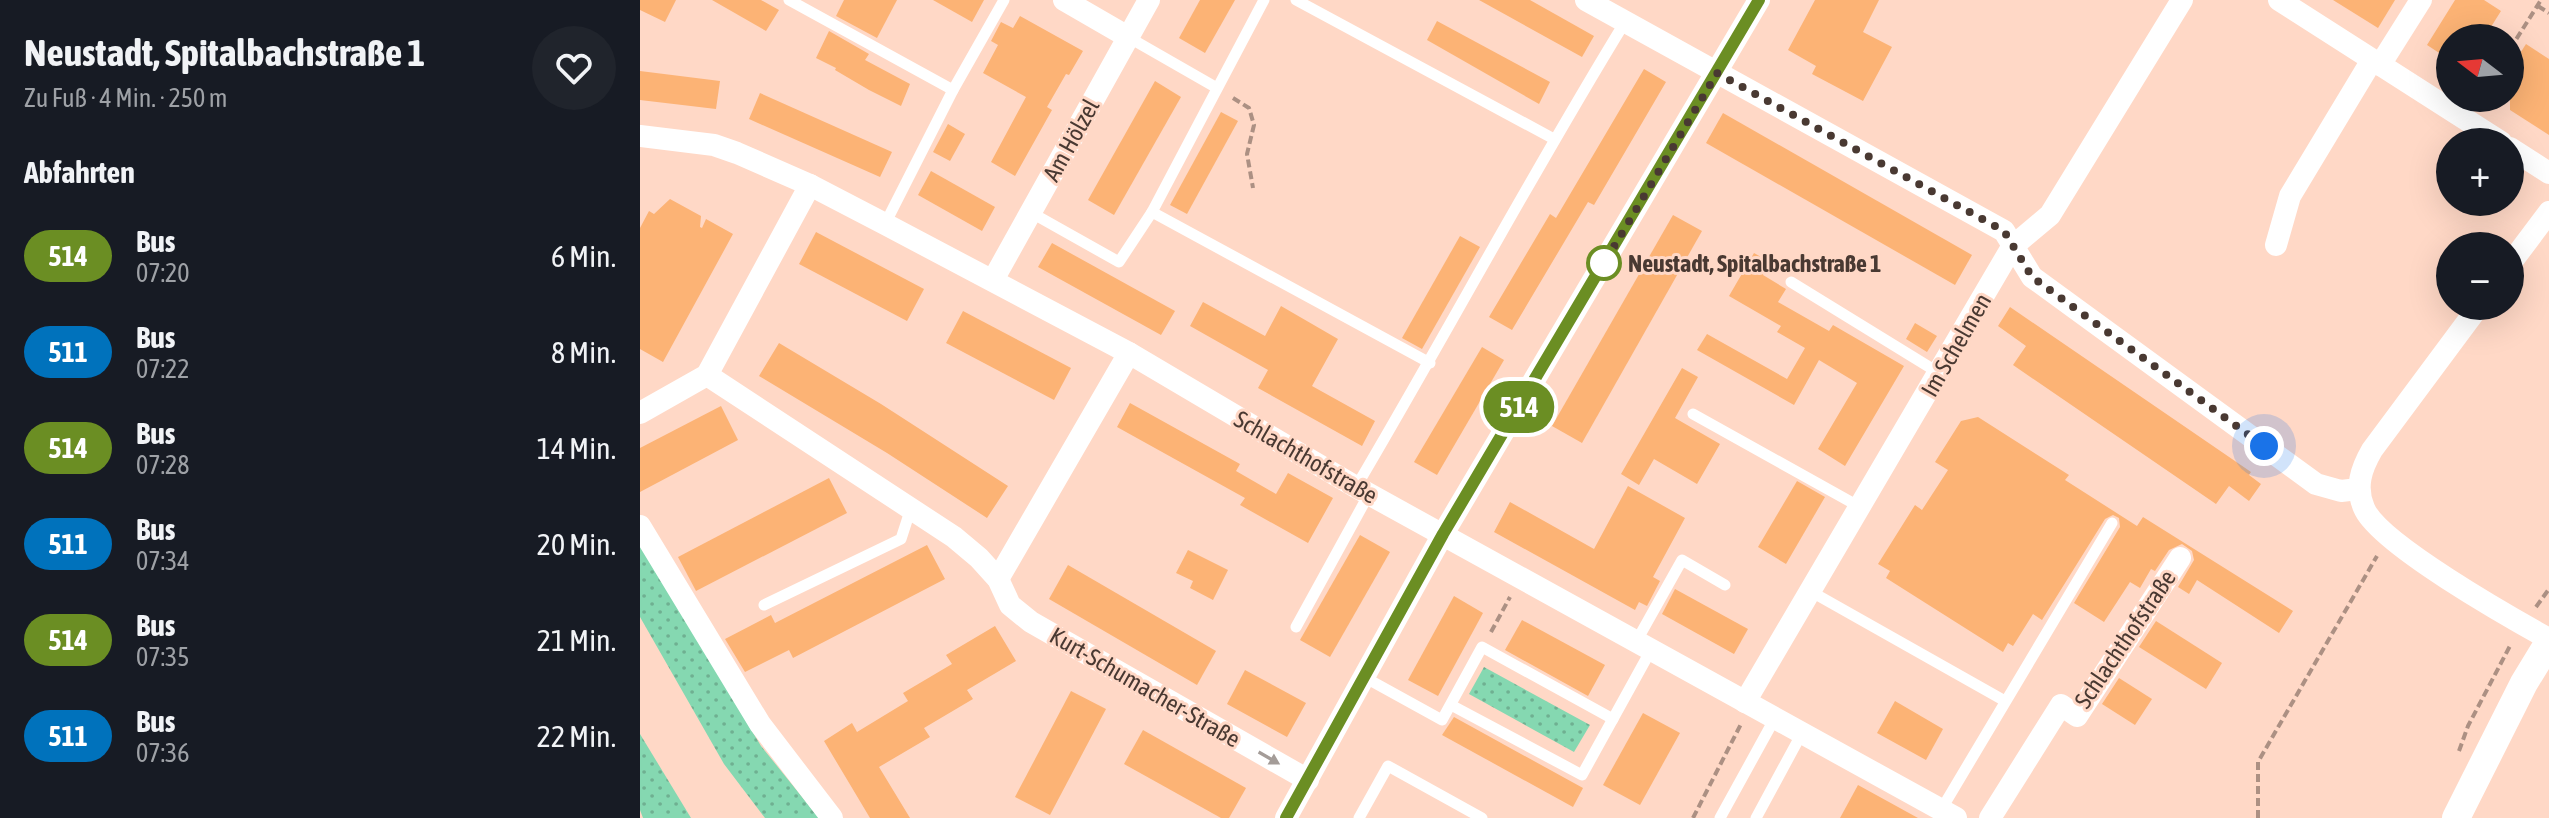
<!DOCTYPE html>
<html lang="de">
<head>
<meta charset="utf-8">
<style>
  :root { --surface:#171b24; --page:#20242c; --text:#f1f3f6; --muted:#9ea1a6 }
  body { margin:0; font-family:"Asap Condensed",sans-serif; background:var(--page); color:var(--text); height:100vh; display:flex; flex-direction:column; font-size:30px; white-space:nowrap }
  * { box-sizing:border-box; margin:0 }
  p { font-size:26px; color:var(--muted) }
  .icon { flex:none; width:44px; height:44px; fill:none; stroke:currentColor; stroke-width:2; stroke-linecap:round; stroke-linejoin:round }
  .map { position:relative; flex:1; overflow:hidden }
  .sheet { display:flex; flex-direction:column; background:var(--surface); width:640px }
  .sheet>* { flex:none }
  .badge { padding:0 16px; border-radius:26px; font-size:28px; line-height:52px }
  .needle { width:52px; rotate:286deg }
  .fabs { position:absolute; left:1796px; top:24px; display:grid; gap:16px }
  .fabs a { display:grid; place-items:center; width:88px; height:88px; border-radius:50%; background:var(--surface); box-shadow:0 8px 32px #0002; font-size:40px }
  .you { position:absolute; width:40px; height:40px; margin:-20px; border:6px solid #fff; border-radius:50%; background:#1a73e8; box-shadow:0 0 0 12px #1a73e833 }
  .map>.badge { position:absolute; translate:-50% -50%; box-shadow:0 0 0 4px #fff }
  h2 { padding:0 24px; font-size:30px; line-height:72px }
  .round { display:grid; place-items:center; flex:none; width:84px; height:84px; border-radius:42px; background:var(--page) }
  .headline { display:flex; align-items:center; justify-content:space-between; height:136px; padding:0 24px }
  h1 { font-size:38px; font-weight:700; line-height:60px }
  ul { padding:0; list-style:none }
  li { display:flex; align-items:center; gap:24px; height:96px; padding:0 24px }
  li div { flex:1 }
  li b { display:block; font-size:30px }
  li em { font-style:normal }
  li .badge { min-width:88px; font-weight:700; text-align:center }
  main { display:flex; flex:1; min-height:0 }
  .map>svg:first-child { display:block }
  .grass { fill:url(#grass-dots) }
  .building { fill:#fcb375 }
  .lines { fill:none; stroke-linecap:round; stroke-linejoin:round }
  .path { stroke:#ac9083; stroke-width:4; stroke-dasharray:8 4; stroke-linecap:butt }
  .service { stroke:#fff; stroke-width:11 }
  .minor { stroke:#fff; stroke-width:22 }
  .tertiary { stroke:#fff; stroke-width:28 }
  .oneway { fill:#a49c98 }
  .line-casing { stroke:#fff; stroke-width:18 }
  .line { stroke:#6b8e23; stroke-width:12 }
  .walk { stroke:#493932; stroke-width:8; stroke-dasharray:0 14.4 }
  .stop-dot { fill:#fff; stroke:#6b8e23; stroke-width:4 }
  .labels { text-anchor:middle; dominant-baseline:central; stroke-width:6; stroke-linejoin:round; paint-order:stroke }
  .street-label { font-size:24px; fill:#493932; stroke:#ffd8c6 }
  .stop-label { font-size:24px; font-weight:bold; fill:#493932; stroke:#ffd8c6; text-anchor:start }
</style>
</head>
<body>
<main>
<section class="sheet">
<div class="headline"><div><h1>Neustadt, Spitalbachstraße 1</h1><p>Zu Fuß · 4 Min. · 250 m</p></div><a class="round"><svg class="icon" aria-label="heart" viewBox="0 0 24 24"><path d="M12 20l-8-8c-3-5 5-10 8-4 3-6 11-1 8 4z"/></svg></a></div>
<h2>Abfahrten</h2>
<ul>
<li><span class="badge" style="background:#6b8e23;color:#fff">514</span><div><b>Bus</b><p>07:20</p></div><em>6 Min.</em></li>
<li><span class="badge" style="background:#0072bc;color:#fff">511</span><div><b>Bus</b><p>07:22</p></div><em>8 Min.</em></li>
<li><span class="badge" style="background:#6b8e23;color:#fff">514</span><div><b>Bus</b><p>07:28</p></div><em>14 Min.</em></li>
<li><span class="badge" style="background:#0072bc;color:#fff">511</span><div><b>Bus</b><p>07:34</p></div><em>20 Min.</em></li>
<li><span class="badge" style="background:#6b8e23;color:#fff">514</span><div><b>Bus</b><p>07:35</p></div><em>21 Min.</em></li>
<li><span class="badge" style="background:#0072bc;color:#fff">511</span><div><b>Bus</b><p>07:36</p></div><em>22 Min.</em></li>
</ul>
</section>
<div class="map">
<svg width="1909" height="818" viewBox="0 0 1909 818">
  <defs>
    <pattern id="grass-dots" width="8" height="8" patternUnits="userSpaceOnUse" patternTransform="scale(2)"><rect width="8" height="8" fill="#85d8b1"/><path d="M2 2h.1M6 6h.1" fill="none" stroke="#6fb091" stroke-width="1.8" stroke-linecap="round"/></pattern>
  </defs>
  <rect width="100%" height="100%" fill="#ffd8c6"/>
  <g class="grass">
    <polygon points="0,544 121,746 179,818 125,818 84,764 0,617"/>
    <polygon points="844,667 950,725 934,752 829,694"/>
    <polygon points="0,734 51,818 3,818 0,810"/>
  </g>
  <g class="building">
    <polygon points="0,0 36,0 25,22 0,10"/>
    <polygon points="72,0 121,0 139,10 126,31"/>
    <polygon points="204,0 257,0 237,38 196,16"/>
    <polygon points="293,0 344,0 332,22"/>
    <polygon points="560,0 595,0 565,53 539,38"/>
    <polygon points="839,0 890,0 954,36 942,57"/>
    <polygon points="1175,0 1239,0 1223,32 1252,47 1223,101 1172,74 1176,66 1148,50"/>
    <polygon points="1693,0 1755,0 1738,28"/>
    <polygon points="1815,0 1844,0 1861,11 1844,38 1810,38 1810,60 1787,45"/>
    <polygon points="380,16 443,51 429,75 426,74 407,107 412,110 375,176 351,162 386,97 343,73 358,45 351,41 361,22 373,28"/>
    <polygon points="797,21 910,82 899,104 787,40"/>
    <polygon points="189,31 229,54 225,60 270,84 261,106 229,90 195,70 196,68 176,58"/>
    <polygon points="1886,44 1909,59 1909,135 1870,110 1870,69"/>
    <polygon points="1004,69 1026,82 954,205 948,202 872,330 849,317 910,214 916,218"/>
    <polygon points="0,71 80,81 76,109 0,100"/>
    <polygon points="515,81 541,97 474,215 448,200"/>
    <polygon points="120,93 252,152 240,177 109,119"/>
    <polygon points="581,112 598,121 547,214 530,205"/>
    <polygon points="1083,113 1332,255 1315,285 1066,143"/>
    <polygon points="308,124 325,134 310,161 293,152"/>
    <polygon points="291,171 355,207 342,231 278,195"/>
    <polygon points="30,199 61,216 60,227 62,228 66,219 93,234 23,362 0,349 0,228 9,211 14,214"/>
    <polygon points="1033,215 1062,231 942,443 912,426"/>
    <polygon points="176,232 284,289 267,321 159,264"/>
    <polygon points="820,236 840,247 782,349 762,338"/>
    <polygon points="412,243 535,311 521,335 398,267"/>
    <polygon points="1114,253 1130,262 1123,275 1146,289 1138,302 1189,331 1193,325 1264,366 1205,466 1178,449 1217,383 1179,360 1154,405 1057,350 1067,334 1147,379 1165,348 1137,332 1141,326 1089,296"/>
    <polygon points="563,302 625,336 641,306 698,339 672,386 735,421 722,446 618,388 628,370 550,326"/>
    <polygon points="1370,307 1611,472 1609,475 1621,484 1609,501 1589,486 1576,504 1373,365 1386,346 1358,326"/>
    <polygon points="323,311 431,368 414,400 306,343"/>
    <polygon points="1275,323 1297,336 1287,352 1266,339"/>
    <polygon points="139,343 241,404 368,486 347,518 247,453 119,376"/>
    <polygon points="842,347 864,360 797,475 774,462"/>
    <polygon points="1042,368 1058,377 1035,418 1080,444 1057,484 1014,459 999,485 981,474"/>
    <polygon points="490,403 600,464 596,471 636,494 648,473 693,498 668,543 600,505 605,498 477,427"/>
    <polygon points="81,406 98,440 0,492 0,448"/>
    <polygon points="1338,417 1429,475 1425,480 1497,526 1503,517 1653,611 1639,633 1557,580 1549,594 1538,587 1554,560 1552,551 1542,544 1529,550 1515,571 1511,569 1500,588 1490,582 1464,622 1434,603 1480,527 1479,518 1473,515 1465,519 1402,620 1393,614 1373,646 1368,643 1363,652 1246,578 1250,571 1238,564 1275,505 1282,510 1308,470 1295,462 1321,421"/>
    <polygon points="189,478 207,513 56,591 38,557"/>
    <polygon points="1157,481 1185,497 1146,564 1118,547"/>
    <polygon points="988,486 1045,518 1013,577 1020,581 1007,606 999,602 995,610 854,532 870,502 954,549"/>
    <polygon points="720,535 750,552 690,657 660,640"/>
    <polygon points="287,545 305,579 153,658 149,650 105,672 85,639 131,615 135,623"/>
    <polygon points="548,550 588,570 573,600 550,588 553,581 536,573"/>
    <polygon points="428,565 576,651 557,685 409,599"/>
    <polygon points="1035,589 1108,629 1094,654 1022,614"/>
    <polygon points="814,596 843,613 798,696 768,680"/>
    <polygon points="882,620 965,665 948,696 865,650"/>
    <polygon points="1516,621 1582,663 1566,689 1499,647"/>
    <polygon points="355,626 376,661 327,690 333,699 284,728 290,737 239,767 270,818 230,818 184,741 212,723 217,732 268,701 263,693 312,664 306,655"/>
    <polygon points="605,670 666,703 647,737 587,704"/>
    <polygon points="1479,678 1512,699 1495,725 1462,704"/>
    <polygon points="431,691 466,709 410,815 375,797"/>
    <polygon points="1255,701 1303,729 1286,760 1237,733"/>
    <polygon points="1003,713 1040,733 1000,805 963,785"/>
    <polygon points="814,717 943,788 933,807 802,735"/>
    <polygon points="503,730 606,788 589,818 581,818 484,764"/>
    <polygon points="1218,785 1278,818 1200,818"/>
  </g>
  <g class="lines">
    <g class="path">
      <polyline points="1898,6 1909,13"/>
      <polyline points="1870,49 1901,0"/>
      <polyline points="593,98 609,108 614,125 607,154 613,188"/>
      <polyline points="1896,607 1909,589"/>
      <polyline points="851,632 870,597"/>
      <polyline points="1819,751 1828,726 1871,644"/>
      <polyline points="1053,818 1101,724"/>
      <polyline points="1618,818 1618,762 1737,556"/>
    </g>
    <g class="service">
      <polyline points="149,0 313,90"/>
      <polyline points="656,0 914,139"/>
      <polyline points="488,37 577,88"/>
      <polyline points="390,212 479,262 512,212 624,0"/>
      <polyline points="512,212 790,363"/>
      <polyline points="245,224 313,90 364,0"/>
      <polyline points="1151,282 1299,373"/>
      <polyline points="1053,414 1220,507"/>
      <path d="M716,487C807,333 891,175 985,22"/>
      <polyline points="1170,591 1365,701"/>
      <polyline points="124,605 261,539 271,508"/>
      <polyline points="656,627 729,494"/>
      <polyline points="996,642 1042,560 1085,585"/>
      <polyline points="724,677 802,720 842,647 973,719"/>
      <polyline points="811,705 942,775 1011,650"/>
      <polyline points="1301,810 1472,523"/>
      <polyline points="719,818 748,766 842,818"/>
      <polyline points="1080,818 1135,718"/>
      <polyline points="1116,818 1162,733"/>
    </g>
    <g class="minor">
      <polyline points="424,0 488,37"/>
      <polyline points="946,0 1364,231 1392,277 1676,484 1701,491 1718,489"/>
      <polyline points="1639,0 1861,142"/>
      <polyline points="1740,65 1781,0"/>
      <polyline points="0,136 74,145 97,153 170,185 245,224 489,353 716,487 1316,818"/>
      <polyline points="1870,148 1909,173"/>
      <polyline points="1636,245 1650,196 1732,60"/>
      <polyline points="1870,264 1909,212"/>
      <polyline points="353,280 509,0"/>
      <path d="M1839,306L1732,450C1721,469 1715,487 1724,508C1738,543 1871,618 1909,639"/>
      <polyline points="67,375 314,537 339,558 358,579 370,605 391,622 668,780"/>
      <polyline points="0,413 67,375 170,185"/>
      <polyline points="0,526 120,724 192,818"/>
      <polyline points="358,579 489,353"/>
      <polyline points="1105,702 1372,247 1410,215 1542,0"/>
      <polyline points="646,818 803,534 1119,0"/>
      <polyline points="1350,818 1421,705 1437,716 1540,558"/>
    </g>
    <polyline class="tertiary" points="1816,818 1884,683 1909,642"/>
  </g>
  <defs><path id="oneway-solid" d="M-6-.8H1V-3.2L6.5 0L1 3.2V.8H-6Z" transform="scale(2)"/></defs>
  <use class="oneway" href="#oneway-solid" transform="translate(629 758) rotate(30)"/>
  <g class="lines">
    <defs>
      <polyline id="line" points="646,818 803,534 1119,0"/>
    </defs>
    <use href="#line" class="line-casing"/>
    <use href="#line" class="line"/>
    <polyline class="walk" points="964,263 962,267 1077,73 1364,231 1392,277 1624,446"/>
  </g>
  <circle class="stop-dot" cx="964" cy="263" r="16"/>
  <g class="labels">
    <g class="street-label">
      <text transform="translate(431 140) rotate(-61)">Am Hölzel</text>
      <text transform="translate(1316 345) rotate(-60)">Im Schelmen</text>
      <text transform="translate(666 457) rotate(30)">Schlachthofstraße</text>
      <text transform="translate(1485 639) rotate(-56)">Schlachthofstraße</text>
      <text transform="translate(505 687) rotate(30)">Kurt-Schumacher-Straße</text>
    </g>
    <g class="stop-label">
      <text x="988" y="263">Neustadt, Spitalbachstraße 1</text>
    </g>
  </g>
</svg>
<div class="fabs">
<a><svg class="needle" viewBox="-14 -14 28 28"><path d="M0-13l5 13h-10z" fill="#e53935"/><path d="M0 13l5-13h-10z" fill="#9ea1a6"/></svg></a>
<a>+</a>
<a>−</a>
</div>
<div class="you" style="left:1624px;top:446px"></div>
<b class="badge" style="left:879px;top:407px;background:#6b8e23;color:#fff">514</b>
</div>
</main>
</body>
</html>
